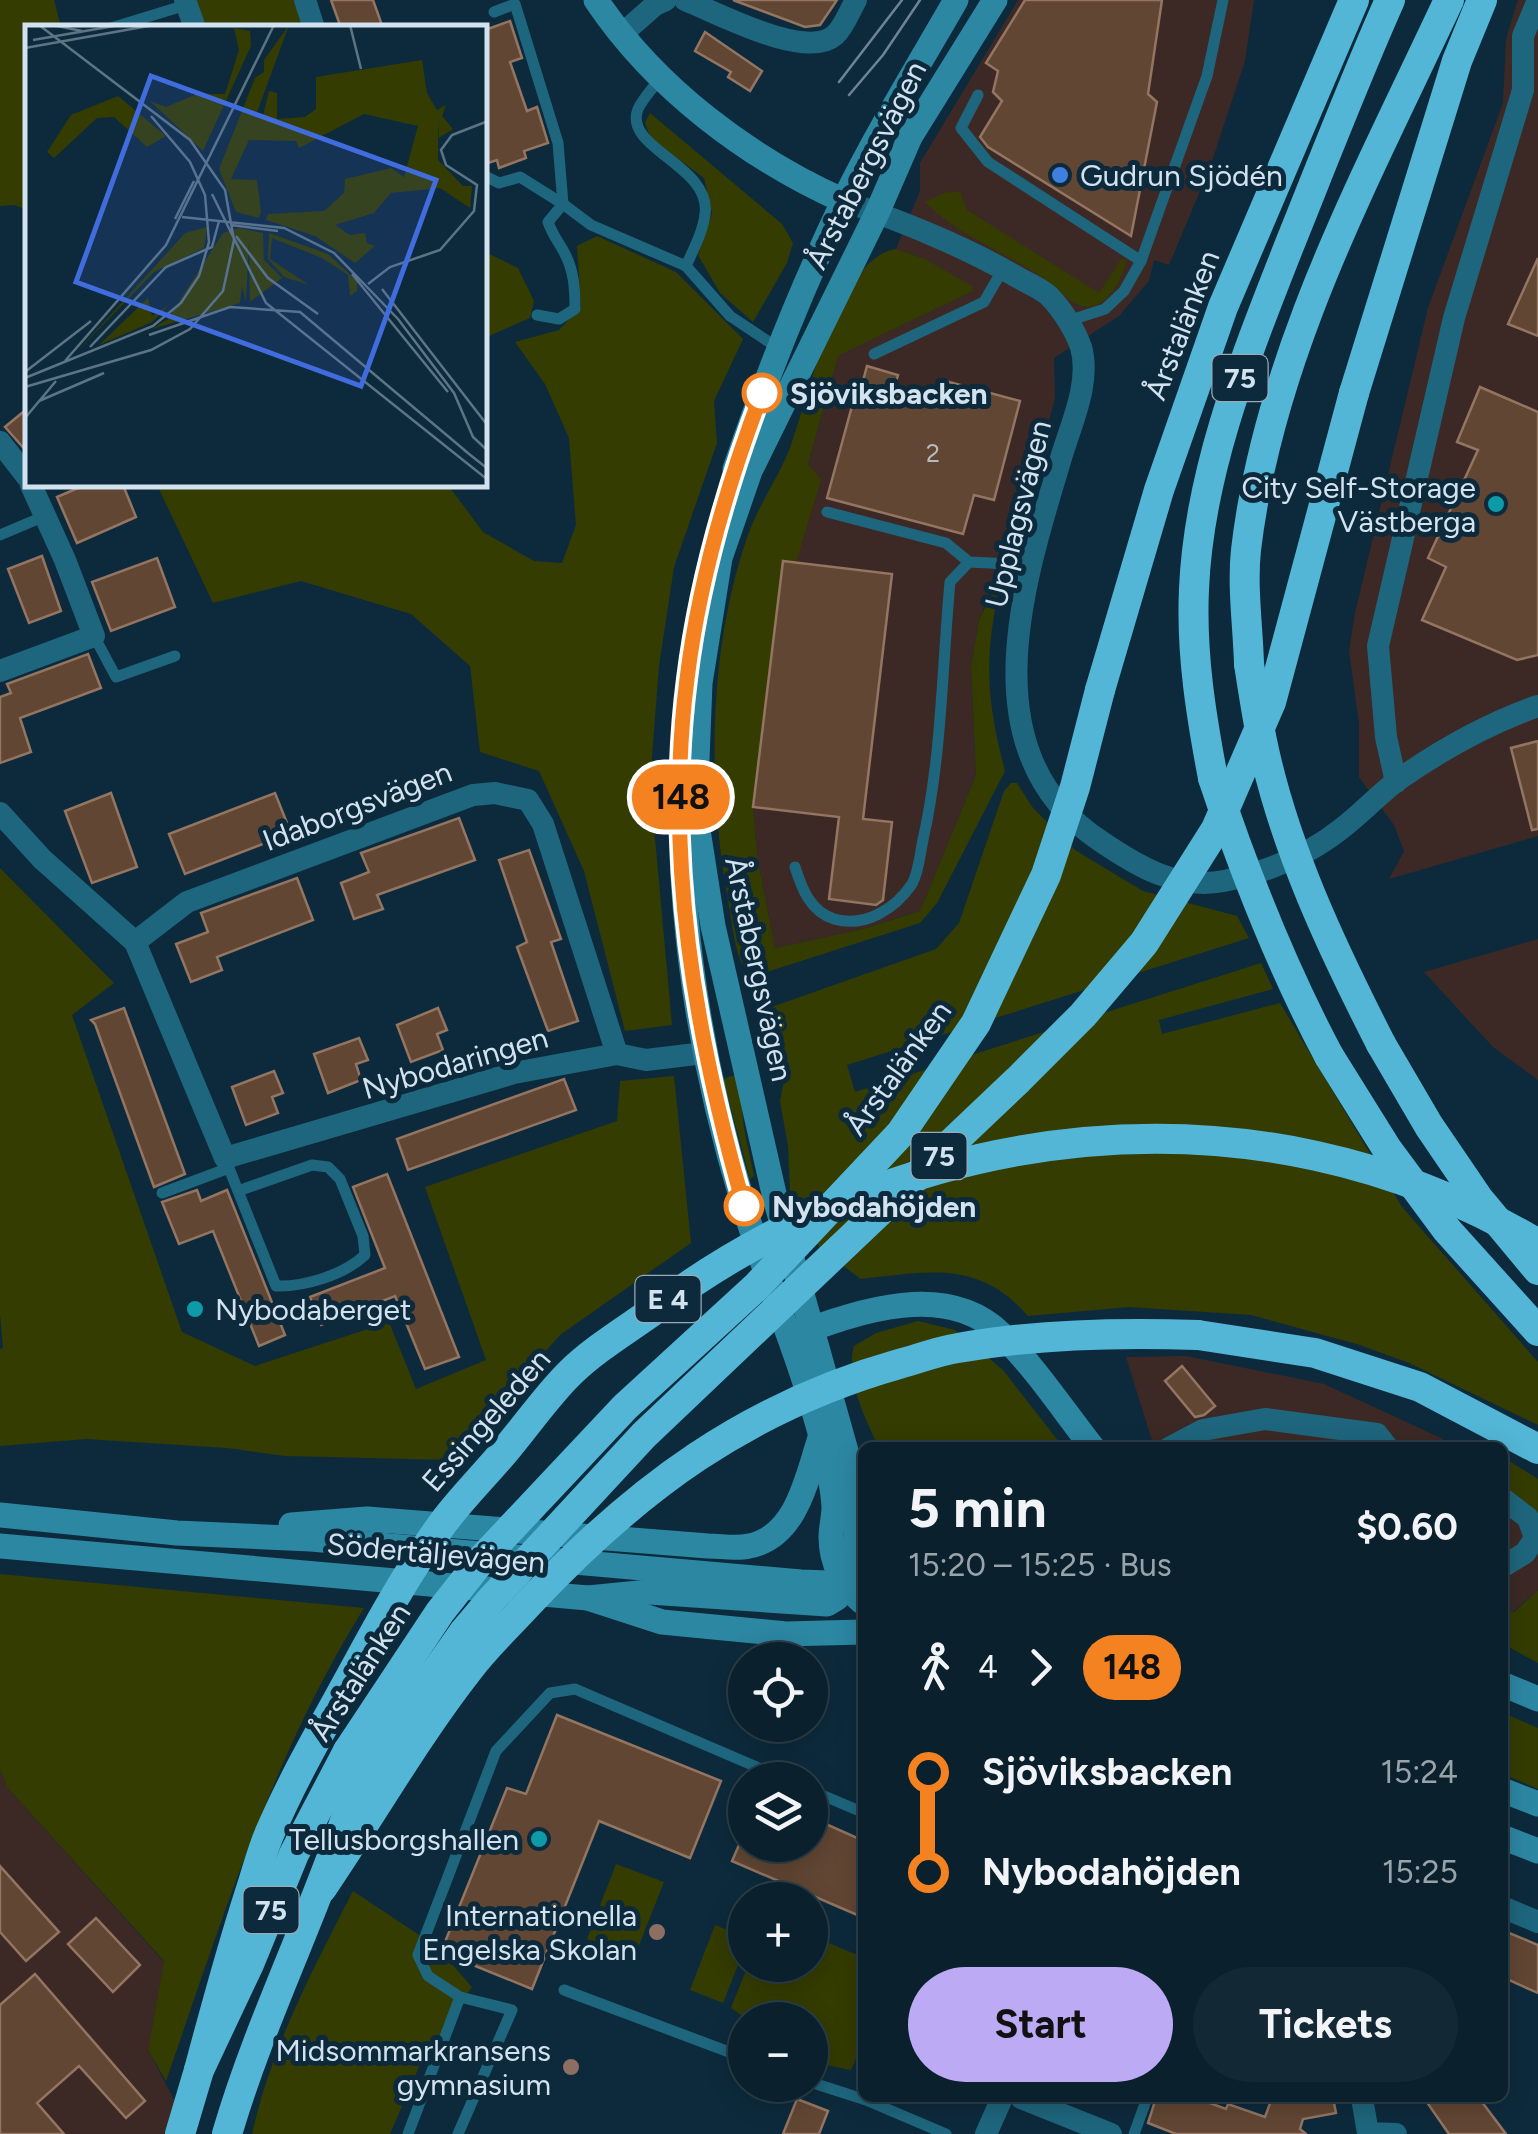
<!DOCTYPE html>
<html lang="en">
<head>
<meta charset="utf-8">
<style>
  :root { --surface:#0a202d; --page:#132835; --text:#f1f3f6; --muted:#99a3aa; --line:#2a3e49; --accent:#bcaaf5 }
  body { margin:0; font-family:Figtree,sans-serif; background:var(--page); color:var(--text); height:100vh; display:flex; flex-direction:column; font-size:38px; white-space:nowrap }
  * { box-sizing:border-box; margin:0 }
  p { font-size:32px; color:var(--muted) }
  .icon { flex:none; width:55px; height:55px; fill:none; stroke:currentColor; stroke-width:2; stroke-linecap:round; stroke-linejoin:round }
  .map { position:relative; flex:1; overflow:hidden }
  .side { position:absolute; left:858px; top:1442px; width:650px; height:660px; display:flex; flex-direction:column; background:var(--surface); border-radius:15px; box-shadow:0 5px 25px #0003,0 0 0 2px var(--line) }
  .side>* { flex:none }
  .badge { padding:0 20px; border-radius:32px; font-size:35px; line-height:65px }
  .tools { position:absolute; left:728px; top:1642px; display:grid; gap:20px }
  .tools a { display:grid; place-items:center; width:100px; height:100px; border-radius:50%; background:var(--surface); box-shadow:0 5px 25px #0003,0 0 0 2px var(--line); font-size:50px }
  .map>.badge { position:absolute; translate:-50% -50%; box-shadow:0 0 0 5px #fff }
  .legs { display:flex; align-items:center; gap:15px; height:110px; padding:0 50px; font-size:32px }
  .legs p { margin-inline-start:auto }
  .summary { display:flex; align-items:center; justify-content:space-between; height:170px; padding:0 50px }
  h1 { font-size:55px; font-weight:700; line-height:75px }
  .cta { display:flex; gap:20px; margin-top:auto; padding:20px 50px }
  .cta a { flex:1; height:115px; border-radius:60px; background:var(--accent); color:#111; font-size:40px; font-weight:700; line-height:115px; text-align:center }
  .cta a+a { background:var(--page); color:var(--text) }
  ul { padding:0 50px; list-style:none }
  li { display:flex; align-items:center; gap:35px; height:100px; font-size:38px }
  li i { display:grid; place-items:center; width:15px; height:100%; margin:0 12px; background:currentColor }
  li i::after { content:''; width:25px; height:25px; margin:-12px; border:8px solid; border-radius:50%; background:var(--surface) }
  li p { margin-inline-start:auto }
  li:first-child i { background:linear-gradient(#0000 50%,currentColor 0) }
  li:last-child i { background:linear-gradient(currentColor 50%,#0000 0) }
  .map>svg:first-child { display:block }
  .industrial { fill:#3c2925 }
  .green { fill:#343c01 }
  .building { fill:#614633; stroke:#937561; stroke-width:2.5 }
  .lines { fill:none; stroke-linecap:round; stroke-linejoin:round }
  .lane { stroke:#1e667d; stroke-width:11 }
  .street { stroke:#1e667d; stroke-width:22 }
  .secondary { stroke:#2c87a3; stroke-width:25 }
  .highway { stroke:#53b6d6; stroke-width:30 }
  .tram { stroke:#6e8494; stroke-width:2.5 }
  .highway-bridge { stroke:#53b6d6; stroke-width:30 }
  .line-1-casing { stroke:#fff; stroke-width:22 }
  .line-1 { stroke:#f58220; stroke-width:15 }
  .shop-dot { fill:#3f7fe0; stroke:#0d2a3c; stroke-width:4 }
  .stop-1-dot { fill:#fff; stroke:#f58220; stroke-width:5 }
  .culture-dot { fill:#0f9aa8; stroke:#0d2a3c; stroke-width:4 }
  .education-dot { fill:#8d6e63; stroke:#0d2a3c; stroke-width:4 }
  .labels { text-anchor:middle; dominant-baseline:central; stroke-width:10; stroke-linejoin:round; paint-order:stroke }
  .number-label { font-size:25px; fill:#b6bbc0 }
  .shield { fill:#0d2a3c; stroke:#97abb9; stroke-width:2.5 }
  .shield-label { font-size:28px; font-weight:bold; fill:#d2e2ef }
  .street-label { font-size:30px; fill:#d2e2ef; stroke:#0d2a3c }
  .poi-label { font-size:30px; fill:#d2e2ef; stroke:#0d2a3c; text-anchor:end }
  .stop-label { font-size:30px; font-weight:bold; fill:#d2e2ef; stroke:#0d2a3c; text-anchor:start }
  .inset-road { fill:none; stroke:#5c7484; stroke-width:2.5 }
  .view { fill:#416cdd; fill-opacity:0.15; stroke:#416cdd; stroke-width:5 }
  .inset-edge { fill:none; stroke:#d2e2ef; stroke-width:5 }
</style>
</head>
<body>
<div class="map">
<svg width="1538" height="2134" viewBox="0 0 1538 2134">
  <rect width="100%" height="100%" fill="#0d2a3c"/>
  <g class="industrial">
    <polygon points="1018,0 1254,0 1245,61 1210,167 1169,265 1154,260 1149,281 1119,316 1054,358 1055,399 1024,508 979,620 971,666 976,775 920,911 863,929 775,948 758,861 753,807 783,561 795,562 808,464 838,356 973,291 923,258 896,249 920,191 920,163"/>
    <polygon points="1518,0 1538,0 1538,836 1389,879 1404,851 1394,825 1359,777 1359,723 1349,651 1355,613 1428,308 1503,103 1506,39"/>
    <polygon points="1538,939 1538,1080 1493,1047 1424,972"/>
    <polygon points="1186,1356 1324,1384 1441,1438 1451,1447 1154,1447 1126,1357"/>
    <polygon points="1502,1489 1538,1515 1538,1590 1513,1612 1503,1614"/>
    <polygon points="0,1769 7,1787 164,1962 148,2050 192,2134 0,2134"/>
  </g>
  <g class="green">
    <polygon points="0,0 54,0 61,27 28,28 27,210 15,205 0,206"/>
    <polygon points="195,0 296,0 305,27 204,27"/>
    <polygon points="650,113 782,224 793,243 787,263 753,322 720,293 698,255 712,213 704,178 651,139 645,123"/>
    <path d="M960,191L967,210L1099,293L1122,258L1126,261C1123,278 1109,305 1089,307C1073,307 1062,292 1050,283C1011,254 959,237 925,202L944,193Z"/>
    <polygon points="597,236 676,272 743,339 714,401 717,443 674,567 659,666 650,783 672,1025 625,1031 584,871 539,771 480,752 470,666 411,614 301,581 213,603 157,485 448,485 483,532 534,561 562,563 576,525 569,438 545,384 515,342 559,330 581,307 577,246"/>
    <path d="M896,249L923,258L972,286L973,291L838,356L808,464L821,480L796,562H783L753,807L758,861L775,948L863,929L920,911L976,775L971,666L979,620L995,587H1000C983,658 987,702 1005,771L937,903L920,923L751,977C735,961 733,928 729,906C707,790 708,650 747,538C758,504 781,475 792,442C809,395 839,257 896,249Z"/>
    <polygon points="485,252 518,268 534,301 530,318 489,336 485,333"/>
    <path d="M1011,783H1017L1033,808L1075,850L1143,891L1237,916L1249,938L847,1065L855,1092L1261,963L1273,989L1159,1020L1162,1034L1280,1003L1402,1207L1538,1362V1425L1409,1363L1360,1345L1251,1315L1129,1307L1028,1316C978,1259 928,1272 861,1279L820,1249L790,1190L788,1146L780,1101L786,1069L781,1050L766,1032L762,1016L766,1009L936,949L959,923L1004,791Z"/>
    <polygon points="0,868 114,983 72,1015 182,1332 255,1366 389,1322 416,1389 486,1360 425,1187 617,1121 620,1081 674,1076 691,1243 560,1335 450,1460 285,1456 227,1448 86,1439 0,1446 0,1349 3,1348 0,1314"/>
    <polygon points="738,1074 744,1128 754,1176 750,1179 723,1079"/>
    <path d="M918,1321L955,1330L1003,1370L1063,1447H878C865,1416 845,1380 854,1346L876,1333Z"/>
    <polygon points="1503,1457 1538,1479 1538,1515 1503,1489"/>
    <path d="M0,1574L364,1608C273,1754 222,1920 166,2081L148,2050L164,1961L7,1787L0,1769Z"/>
    <polygon points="1538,1590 1538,1663 1503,1644 1502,1614 1514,1612"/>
    <polygon points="1503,1713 1538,1728 1538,1789 1503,1774"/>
    <polygon points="616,1864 664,1882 634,1958 587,1939"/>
    <path d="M353,1891L437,1947L472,1987L422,2060L390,2134H252C271,2048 313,1969 353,1891Z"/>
    <polygon points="715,1925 745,1937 745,1947 723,2003 690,1990"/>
    <polygon points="810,1935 862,1957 862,2044 851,2070 810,2062 810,2020 748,2020 731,2008 748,1965 810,1965"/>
  </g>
  <g class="building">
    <polygon points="331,0 373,0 383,28 341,28"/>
    <polygon points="733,0 837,0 820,25 805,27"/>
    <polygon points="1025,0 1162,0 1148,94 1157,102 1131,236 988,147 980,137 1002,101 993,92 998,71 986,63"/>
    <polygon points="510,21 522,58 510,62 527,111 537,107 548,143 524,151 526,158 499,168 497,160 485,164 485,30"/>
    <polygon points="705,32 762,71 750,91 728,77 731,72 695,51"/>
    <polygon points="1538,258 1538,336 1508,324"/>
    <polygon points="867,366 898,375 894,388 937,399 942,380 1020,401 994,500 974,495 963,534 827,498 852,406 856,407"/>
    <polygon points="1480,387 1538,412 1538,655 1517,660 1422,620 1446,567 1428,558 1478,450 1457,442"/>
    <polygon points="28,408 28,453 5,427"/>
    <polygon points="85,485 123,485 136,517 77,543 57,497"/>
    <polygon points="42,556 61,611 29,623 8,569"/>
    <polygon points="157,558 175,607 111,631 92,582"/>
    <polygon points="783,561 892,574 863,819 892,822 883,900 876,905 829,899 839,817 753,807"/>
    <polygon points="88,654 101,688 20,718 31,752 0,763 0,697 11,693 7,684"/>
    <polygon points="1538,741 1538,829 1532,830 1511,748"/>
    <polygon points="111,793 137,867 92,883 65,811"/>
    <polygon points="275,793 291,833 185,874 169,834"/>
    <polygon points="459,818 475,860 377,895 383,909 354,919 341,883 369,872 361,853"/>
    <polygon points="529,850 561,939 551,942 578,1021 548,1031 517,947 527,942 499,860"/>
    <polygon points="297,878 313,920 217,957 222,970 191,982 176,944 208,932 201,913"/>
    <polygon points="124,1008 185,1174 154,1187 95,1024 91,1020"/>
    <polygon points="438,1008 447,1030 437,1034 443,1050 411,1062 397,1025"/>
    <polygon points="359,1038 368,1060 356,1064 361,1080 328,1093 314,1054"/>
    <polygon points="274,1071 283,1093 272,1097 278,1113 246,1125 232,1087"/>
    <polygon points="564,1079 576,1110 408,1170 397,1139"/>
    <polygon points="387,1174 459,1357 425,1369 395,1296 321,1325 310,1297 385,1268 353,1187"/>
    <polygon points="197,1190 201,1201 227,1190 285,1335 259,1346 213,1231 179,1244 162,1202"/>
    <polygon points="1182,1366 1215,1406 1204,1415 1195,1417 1165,1381"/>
    <polygon points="557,1715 721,1781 690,1858 599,1821 532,1989 441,1952 507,1788 526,1794"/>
    <polygon points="810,1817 862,1840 862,1917 732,1861 739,1845 810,1845"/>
    <polygon points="0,1866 59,1932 26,1961 0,1932"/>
    <polygon points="96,1918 140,1965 113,1992 68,1944"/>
    <polygon points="1502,1930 1538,1945 1538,1993 1502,1977"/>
    <polygon points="35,1974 145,2101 126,2118 79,2066 37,2103 64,2134 0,2134 0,2005"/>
    <polygon points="1156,2098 1196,2098 1226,2109 1228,2104 1265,2117 1272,2098 1333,2098 1336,2113 1303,2119 1300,2129 1306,2134 1176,2134 1148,2123"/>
    <polygon points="1424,2098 1479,2098 1506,2134 1449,2134"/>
    <polygon points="797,2099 828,2111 819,2134 783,2134"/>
  </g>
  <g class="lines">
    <g class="lane">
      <polyline points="494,12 515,4 558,143 563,204"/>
      <polyline points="111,28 186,5"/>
      <polyline points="978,95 961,128 988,162 1141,261"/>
      <polyline points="485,176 499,183 520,177 563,204"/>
      <polyline points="686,266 730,316 778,348"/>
      <path d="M537,315L559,319L575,309C575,289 574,270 564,252C558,241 552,234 548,222L563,204L591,225L686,266C693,250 703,232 705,214C712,166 622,148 638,109C643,98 654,87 661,77"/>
      <polyline points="1068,321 1105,309 1124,291 1141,261 1207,76 1223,0"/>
      <polyline points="874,354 984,302 1003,269"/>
      <polyline points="827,512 946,543 969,562"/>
      <polyline points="0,535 45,516"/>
      <polyline points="94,636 116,677 175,656"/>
      <path d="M795,867C802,889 810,911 834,919C865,928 895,909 912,884C919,872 920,853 923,840C942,755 942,668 950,582L969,562L1031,565"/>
      <path d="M225,1158L238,1191L312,1165L328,1167L340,1179L363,1236L365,1255C344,1275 304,1287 276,1286L238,1191"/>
      <polyline points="162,1193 229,1168"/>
      <polyline points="810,1790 862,1812"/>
      <polyline points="564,1990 745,2058"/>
      <polyline points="810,2082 866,2100 946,2134"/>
      <polyline points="408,2134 460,1997 428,1976 418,1955 496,1751 550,1693 575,1689 787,1780"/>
      <polyline points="458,2134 512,2010 460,1997"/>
      <polyline points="1134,2134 1147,2098"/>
    </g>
    <g class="street">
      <polyline points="185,0 195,28"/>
      <polyline points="305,0 314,28"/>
      <path d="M685,0C718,13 806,61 835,35C844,27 850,10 856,0"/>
      <polyline points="622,34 655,5 666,0"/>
      <path d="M844,201C903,222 962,245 1017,277C1027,283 1041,288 1049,296C1062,309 1075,330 1081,347C1091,383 1071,424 1061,458C1024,581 967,752 1099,840C1137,866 1176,890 1224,881C1267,872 1307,856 1341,829C1361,814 1378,795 1398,780C1441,750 1489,723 1538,706"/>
      <polyline points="0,442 28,478"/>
      <polyline points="0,671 94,636 65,560 31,485"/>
      <polyline points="1396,782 1386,737 1378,646 1454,318 1523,90 1523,36 1538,0"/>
      <polyline points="0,813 42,859 135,942 225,1158 514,1073 617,1054 646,1060 704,1053"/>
      <polyline points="135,942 187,902 473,795 495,793 528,800 543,824 617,1054"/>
      <polyline points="1169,1448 1203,1430 1265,1419 1377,1434 1388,1448"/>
      <polyline points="1502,1498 1528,1518 1535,1538 1525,1553 1502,1567"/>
      <polyline points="1502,1907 1538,1922"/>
      <polyline points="1021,2098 1111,2134"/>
      <polyline points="1362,2098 1368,2133 1396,2134"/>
      <polyline points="986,2134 1002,2098"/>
    </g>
    <g class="secondary">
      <path d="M596,0C655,88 748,158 844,201"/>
      <path d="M735,469C766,378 802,287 844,200C878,131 918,66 956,0"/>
      <path d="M681,808C681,943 704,1074 743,1203C767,1283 801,1359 822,1440C827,1462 833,1484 834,1507C834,1517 831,1527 831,1537C831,1563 843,1586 862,1602"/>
      <path d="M796,1334C858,1312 946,1280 1001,1334C1035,1367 1063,1410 1093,1448"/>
      <polyline points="0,1515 177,1533 311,1539 801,1582 857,1584"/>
      <path d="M291,1525L367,1519L708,1546C721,1546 736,1549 749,1546C797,1537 807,1477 820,1438"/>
      <polyline points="0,1546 588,1598 662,1622 786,1634 862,1632"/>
      <polyline points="588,1598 649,1592 827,1604 837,1598 845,1584 856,1537 853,1476 775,1198 713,926 695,811 700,683 720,558 750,471 877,213 910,137 995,0"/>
      <polyline points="1502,1684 1538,1699"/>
      <polyline points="1502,1790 1538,1804"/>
      <polyline points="1502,1837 1538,1851"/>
    </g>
    <g class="highway">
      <polyline points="1354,393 1457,61 1482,0"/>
      <path d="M1249,664C1248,627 1242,587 1246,550C1269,354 1367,176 1449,0"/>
      <polyline points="1100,690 1159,490 1223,307 1354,0"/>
      <path d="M1213,778C1201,715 1191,653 1194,589C1199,470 1246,356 1289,246C1322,164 1354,81 1390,0"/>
      <polyline points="1381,1044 1429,1126 1478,1198 1538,1270"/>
      <polyline points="1329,1056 1387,1149 1447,1230 1538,1331"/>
      <polyline points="1198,1335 1315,1353 1420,1387 1538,1449"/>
      <polyline points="180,2134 199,2070 249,1964 294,1854 348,1751"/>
      <path d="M227,2134C259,2025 310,1923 347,1815"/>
    </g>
    <g class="tram">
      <polyline points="839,82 902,0"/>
      <polyline points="849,95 883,55 920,0"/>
    </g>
    <g class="highway-bridge">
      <path d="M1249,664C1253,690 1257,716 1262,741C1284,847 1332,948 1381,1044"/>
      <path d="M1213,778C1245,874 1281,966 1329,1056"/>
      <polyline points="348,1751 440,1612 482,1559 625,1407 757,1286 901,1133 976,1023 1046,875 1075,787 1100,690"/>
      <polyline points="347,1815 376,1757 464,1632 491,1600 644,1435 1018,1080 1083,1015 1144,943 1216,829 1271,702 1354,393"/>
      <path d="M322,1888C371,1816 415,1738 469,1669C487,1645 510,1624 530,1602C637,1488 747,1407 899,1364C918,1359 938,1351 958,1348C1037,1334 1117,1332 1198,1335"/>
      <path d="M199,2070C215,2010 231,1951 250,1892C257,1871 262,1850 271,1830C294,1777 324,1725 352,1674C380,1622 408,1571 443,1523C463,1496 488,1472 509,1446C529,1422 547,1396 569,1374C592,1351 623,1332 650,1313C907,1119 1255,1074 1538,1244"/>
    </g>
  </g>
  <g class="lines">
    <defs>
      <path id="line-1" d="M744,1206C695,1035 664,857 687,679C699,581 727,485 762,393"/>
    </defs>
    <use href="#line-1" class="line-1-casing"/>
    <use href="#line-1" class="line-1"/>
  </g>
  <circle class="shop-dot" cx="1060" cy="175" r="10"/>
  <g class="stop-1-dot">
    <circle cx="762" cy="393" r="18"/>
    <circle cx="744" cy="1206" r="18"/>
  </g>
  <g class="culture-dot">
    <circle cx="1496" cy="504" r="10"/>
    <circle cx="195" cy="1309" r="10"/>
    <circle cx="539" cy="1839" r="10"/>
  </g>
  <g class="education-dot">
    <circle cx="657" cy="1932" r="10"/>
    <circle cx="571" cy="2067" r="10"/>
  </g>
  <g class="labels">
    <g class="number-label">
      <text x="933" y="453">2</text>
    </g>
    <g class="shield">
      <rect x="1212.5" y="355" width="55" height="46" rx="8"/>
      <rect x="911.5" y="1133" width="55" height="46" rx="8"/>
      <rect x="635.5" y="1276" width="65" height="46" rx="8"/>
      <rect x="243.5" y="1887" width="55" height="46" rx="8"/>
    </g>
    <g class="shield-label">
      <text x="1240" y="378">75</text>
      <text x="939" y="1156">75</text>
      <text x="668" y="1299">E 4</text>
      <text x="271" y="1910">75</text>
    </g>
    <g class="street-label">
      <text transform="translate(866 165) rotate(-63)">Årstabergsvägen</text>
      <text transform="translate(1182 325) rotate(-69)">Årstalänken</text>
      <text transform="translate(1018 514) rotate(-76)">Upplagsvägen</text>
      <text transform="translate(357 806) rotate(-21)">Idaborgsvägen</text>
      <text transform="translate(759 969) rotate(78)">Årstabergsvägen</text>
      <text transform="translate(455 1063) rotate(-16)">Nybodaringen</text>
      <text transform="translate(898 1068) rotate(-54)">Årstalänken</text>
      <text transform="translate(486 1420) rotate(-49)">Essingeleden</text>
      <text transform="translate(436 1553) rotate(5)">Södertäljevägen</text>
      <text transform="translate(360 1672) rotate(-57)">Årstalänken</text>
    </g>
    <g class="poi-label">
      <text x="1080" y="175" text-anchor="start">Gudrun Sjödén</text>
      <text x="1476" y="487">City Self-Storage<tspan x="1476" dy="34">Västberga</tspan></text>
      <text x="215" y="1309" text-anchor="start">Nybodaberget</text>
      <text x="519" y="1839">Tellusborgshallen</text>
      <text x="637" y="1915">Internationella<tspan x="637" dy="34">Engelska Skolan</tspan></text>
      <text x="551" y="2050">Midsommarkransens<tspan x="551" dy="34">gymnasium</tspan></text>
    </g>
    <g class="stop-label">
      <text x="790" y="393">Sjöviksbacken</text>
      <text x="772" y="1206">Nybodahöjden</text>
    </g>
  </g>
  <g transform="translate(25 25)">
    <rect width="462" height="462" fill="#0d2a3c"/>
    <path d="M264,0L231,90L238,91L244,66L252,68V94L280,92L291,84V52L397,35L402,68L412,85L421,80L417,91L428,104L414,113L413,95V135L438,161H447L445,183L415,163L366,168L349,188L310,200L325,210L340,208L342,218L350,221L330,238L290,211L241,195L243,189L299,186L319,168L320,154L366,143L379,152L393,101L339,89L274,123L271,116L224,115L206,154L232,155L236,186L234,193L211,187L194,144L230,53L239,47V35ZM209,3L225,6L226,21L178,126L125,76L141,82L172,69H200L214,25ZM93,71L141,111L122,122L89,92L72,93L29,133L22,127L46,90ZM182,202L179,223L129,247L49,330L160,208ZM214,203L238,208L239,235L257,253L225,277L224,217L221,277L217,261L215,278L127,304L143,294L198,208ZM244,208L303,229L332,256V266L325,271L323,250L297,233L247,213L245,234L284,260L259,252L243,234ZM123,273L127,291L144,280L127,297L74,320Z" fill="#343c01"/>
    <path class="inset-road" d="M27,0L57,6M325,0L336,44M8,15L95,0M0,23L129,0M187,169L241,278L463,455M157,192L259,203L309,228L373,294L429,368L448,412L463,426M150,194L169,156M206,200L253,206M211,211L243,253L293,289M327,249L423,367M343,259L365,242L415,225L449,186L452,160L421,140L416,125L427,110L463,96M357,264L463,401M124,310L205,282L275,287L443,428M65,322L141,242L187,222L194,196M40,336L141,220L249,0M0,347L66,296M0,353L128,301L156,278L174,251L184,217L180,170L165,137L126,91M0,362L126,325L165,304L198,266L209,215L200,165L165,115L14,0M14,376L79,348M0,393L31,356M439,425L463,444"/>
    <path class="view" d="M126,51L411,155L336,361L51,257Z"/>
    <rect width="462" height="462" class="inset-edge"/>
  </g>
</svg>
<div class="tools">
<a><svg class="icon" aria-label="locate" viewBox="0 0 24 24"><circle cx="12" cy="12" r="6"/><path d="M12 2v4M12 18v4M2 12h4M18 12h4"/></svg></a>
<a><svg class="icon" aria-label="layers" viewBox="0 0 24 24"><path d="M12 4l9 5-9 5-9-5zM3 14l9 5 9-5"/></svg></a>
<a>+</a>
<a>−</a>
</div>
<b class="badge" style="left:681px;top:797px;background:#f58220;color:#111">148</b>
<section class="side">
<div class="summary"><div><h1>5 min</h1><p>15:20 – 15:25 · Bus</p></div><b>$0.60</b></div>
<div class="legs"><svg class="icon" aria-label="walk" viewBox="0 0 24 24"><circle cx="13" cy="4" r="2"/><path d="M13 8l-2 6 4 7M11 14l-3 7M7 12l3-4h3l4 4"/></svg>4<svg class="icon" aria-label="forward" viewBox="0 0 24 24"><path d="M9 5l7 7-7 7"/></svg><b class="badge" style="background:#f58220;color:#111">148</b></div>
<ul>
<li><i style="color:#f58220"></i><b>Sjöviksbacken</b><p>15:24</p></li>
<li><i style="color:#f58220"></i><b>Nybodahöjden</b><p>15:25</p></li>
</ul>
<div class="cta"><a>Start</a><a>Tickets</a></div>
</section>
</div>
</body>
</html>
